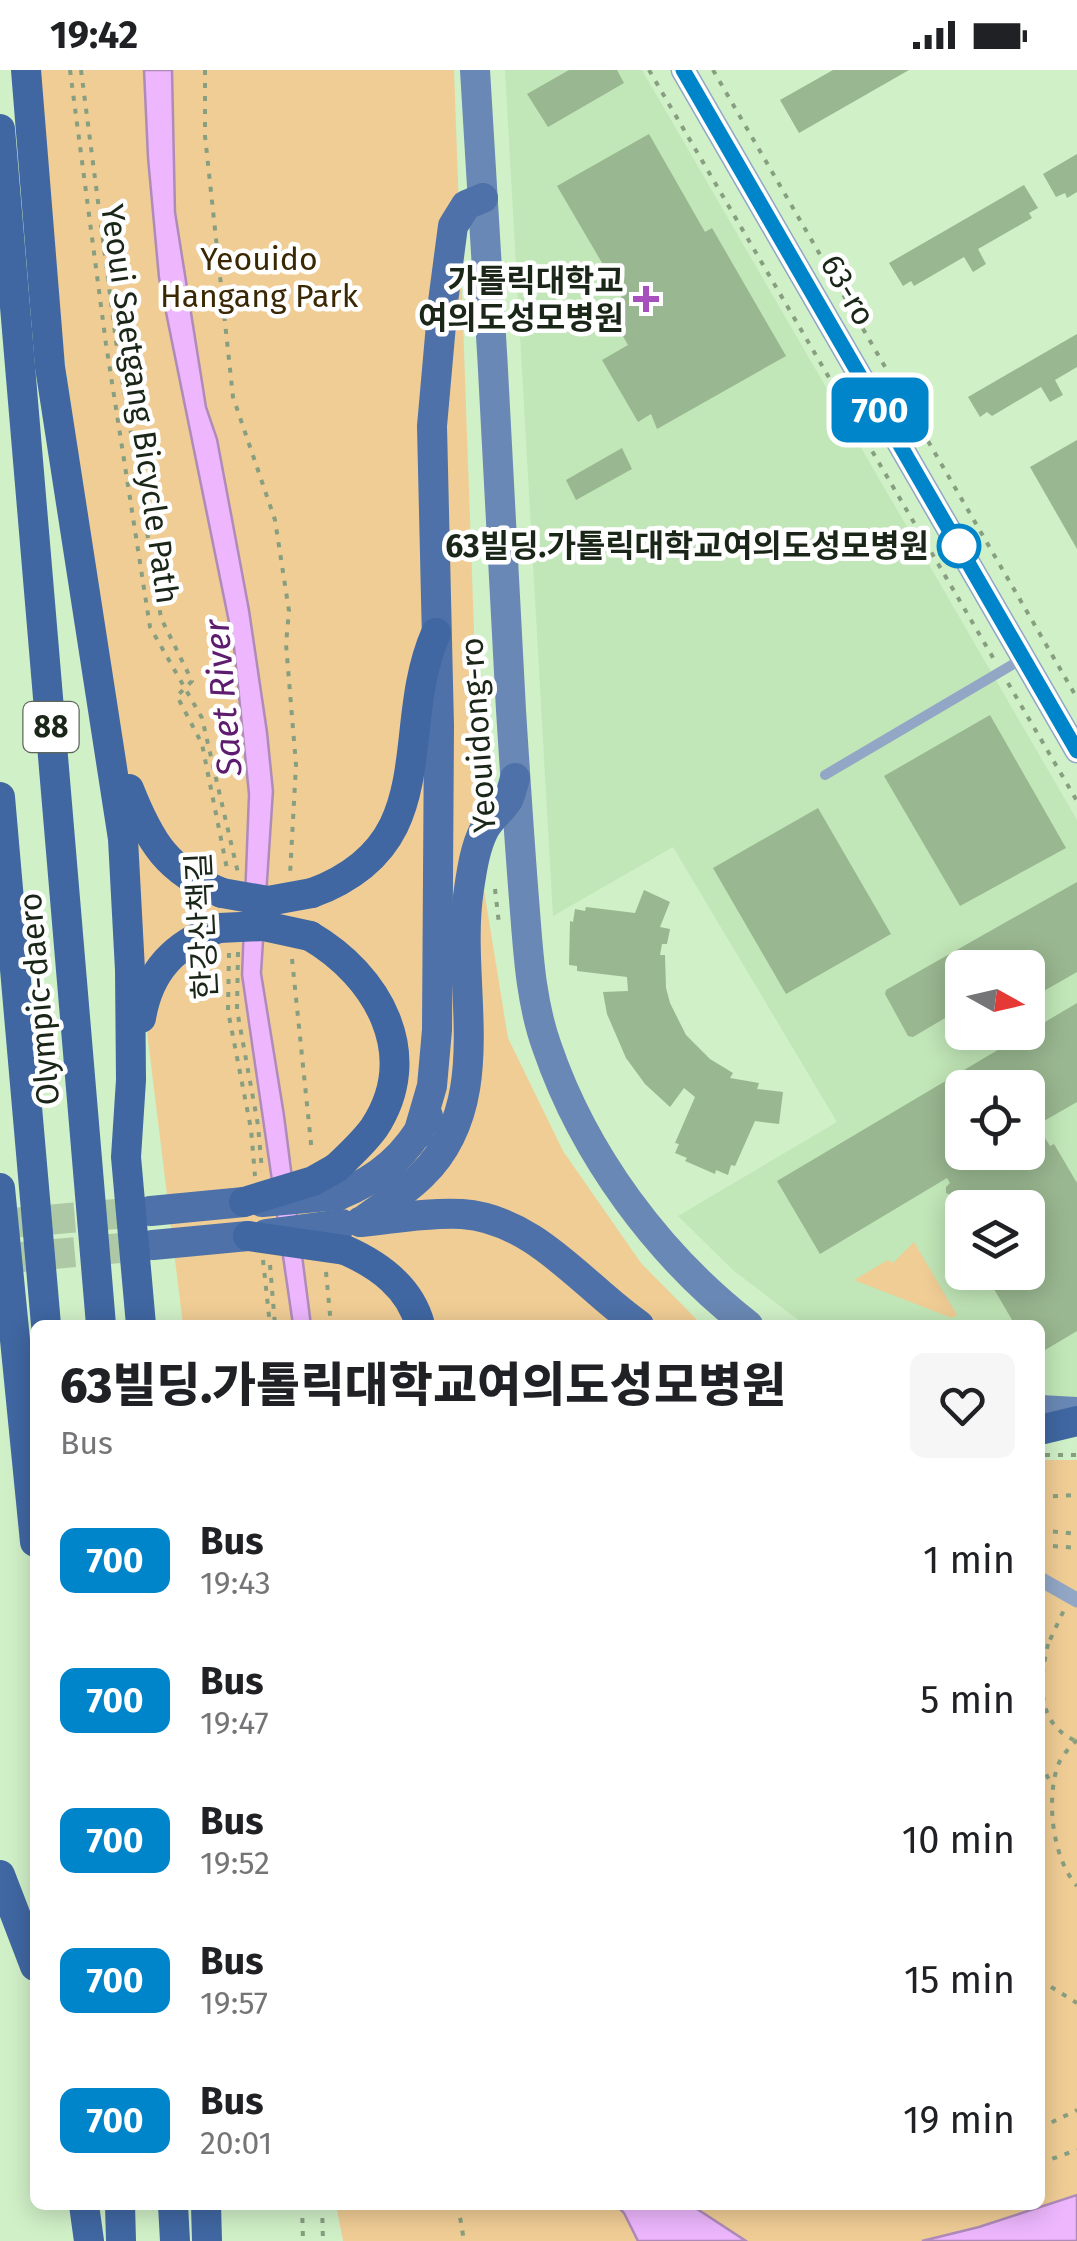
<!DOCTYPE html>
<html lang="en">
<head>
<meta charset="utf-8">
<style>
  :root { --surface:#fff; --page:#f6f6f6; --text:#202124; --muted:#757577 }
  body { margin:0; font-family:"Fira Sans","Noto Sans KR",sans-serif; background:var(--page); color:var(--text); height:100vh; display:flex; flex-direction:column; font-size:38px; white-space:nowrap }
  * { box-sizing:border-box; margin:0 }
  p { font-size:32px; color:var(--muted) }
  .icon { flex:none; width:55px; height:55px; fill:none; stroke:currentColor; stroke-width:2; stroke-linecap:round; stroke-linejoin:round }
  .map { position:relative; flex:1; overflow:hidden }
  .sheet { position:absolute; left:30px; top:1250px; width:1015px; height:890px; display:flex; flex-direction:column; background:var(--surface); border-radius:15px; box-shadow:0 5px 25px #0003 }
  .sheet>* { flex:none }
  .badge { padding:0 20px; border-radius:15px; font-size:35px; line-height:65px }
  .needle { width:65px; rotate:98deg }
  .controls { position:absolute; left:945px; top:880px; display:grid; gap:20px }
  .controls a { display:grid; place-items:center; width:100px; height:100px; border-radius:15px; background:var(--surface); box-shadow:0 5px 25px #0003; font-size:50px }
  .map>.badge { position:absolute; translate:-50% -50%; box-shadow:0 0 0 5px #fff }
  .round { display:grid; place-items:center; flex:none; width:105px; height:105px; border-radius:15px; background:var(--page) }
  .summary { display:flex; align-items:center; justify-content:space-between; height:170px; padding:0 30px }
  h1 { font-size:48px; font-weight:800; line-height:75px }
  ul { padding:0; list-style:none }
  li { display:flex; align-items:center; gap:30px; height:140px; padding:0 30px }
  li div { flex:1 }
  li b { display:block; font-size:38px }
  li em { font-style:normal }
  li .badge { min-width:110px; font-weight:700; text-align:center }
  .status { display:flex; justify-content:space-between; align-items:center; height:70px; padding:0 50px; background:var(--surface); direction:ltr }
  .status svg { height:28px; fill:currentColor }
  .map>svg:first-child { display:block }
  .built { fill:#c1e6b7; fill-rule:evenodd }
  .green { fill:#f0cd95 }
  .water { fill:#edb6fd; stroke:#ae8bb8; stroke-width:2.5 }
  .building { fill:#99b790; fill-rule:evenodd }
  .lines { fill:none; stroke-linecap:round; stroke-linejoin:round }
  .primary-tunnel { stroke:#acc8a4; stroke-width:30; stroke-dasharray:30 15; stroke-linecap:butt }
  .path { stroke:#879f80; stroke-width:4; stroke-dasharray:5 8; stroke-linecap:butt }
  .service { stroke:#92a7c6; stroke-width:10 }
  .pedestrian { stroke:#92a7c6; stroke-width:15 }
  .tertiary { stroke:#92a7c6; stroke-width:25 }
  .secondary { stroke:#6a88b5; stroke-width:30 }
  .primary { stroke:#4d71a8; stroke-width:30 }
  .trunk { stroke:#4067a2; stroke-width:30 }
  .primary-bridge { stroke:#4d71a8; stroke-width:30 }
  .trunk-bridge { stroke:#4067a2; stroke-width:30 }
  .line-casing { stroke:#fff; stroke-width:22 }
  .line { stroke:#0085ca; stroke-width:15 }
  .poi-dot { fill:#a64fbd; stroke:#fff; stroke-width:4 }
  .stop-dot { fill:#fff; stroke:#0085ca; stroke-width:5 }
  .labels { text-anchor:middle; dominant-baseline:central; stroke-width:9; stroke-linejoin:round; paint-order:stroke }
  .shield { fill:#fff; stroke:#5f675d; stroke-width:2.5 }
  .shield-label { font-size:30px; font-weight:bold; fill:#1a2617 }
  .park-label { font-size:32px; fill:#3a2703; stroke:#fff }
  .poi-label { font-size:32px; font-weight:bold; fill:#1a2617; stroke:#fff; text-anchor:end }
  .street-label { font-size:32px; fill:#1a2617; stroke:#fff }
  .stop-label { font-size:32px; font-weight:bold; fill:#1a2617; stroke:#fff; text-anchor:end }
  .water-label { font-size:35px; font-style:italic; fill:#5d1c6e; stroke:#fff }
</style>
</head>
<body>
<div class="status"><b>19:42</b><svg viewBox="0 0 49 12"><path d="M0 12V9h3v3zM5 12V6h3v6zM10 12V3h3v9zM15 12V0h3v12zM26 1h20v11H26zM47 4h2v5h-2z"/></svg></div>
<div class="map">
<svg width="1077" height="2171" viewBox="0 0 1077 2171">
  <rect width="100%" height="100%" fill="#d0f0c7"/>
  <path class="built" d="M505,0H642L1077,750V1329L1040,1328V1255H805L734,1201L678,1146L837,1052L673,777L553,846ZM962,898H1028V962H962ZM962,1018H1028V1082H962ZM962,1138H1028V1202H962Z"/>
  <g class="green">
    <polygon points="29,0 454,0 483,814 508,968 563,1081 641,1193 702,1255 183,1255"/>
    <polygon points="914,1172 957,1245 952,1248 854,1210 888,1190 893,1193"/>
    <polygon points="1040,1390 1077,1390 1077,2125 979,2157 922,2171 343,2171 336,2135 1040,2135"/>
  </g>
  <g class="water">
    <polygon points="144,0 172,0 175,142 206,337 217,369 249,540 267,662 273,721 261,903 284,1045 311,1255 293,1255 242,905 249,724 234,577 159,208 148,88"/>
    <polygon points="1077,2125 1077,2171 922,2171 979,2157"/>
    <polygon points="616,2135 691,2135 746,2171 638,2171 624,2143"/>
  </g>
  <g class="building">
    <polygon points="569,0 617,0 624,13 548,57 527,24"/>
    <polygon points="833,0 909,0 799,63 780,30"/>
    <polygon points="649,64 705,162 712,158 786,286 657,359 651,344 638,352 602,290 628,275 606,236 622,227 557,116"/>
    <polygon points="1077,84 1077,122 1067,128 1065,123 1056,127 1043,104"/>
    <polygon points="1024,115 1038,138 1029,143 1032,148 978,179 986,194 973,202 964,187 914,216 911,211 903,216 889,193"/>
    <polygon points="1077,264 1077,297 1055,310 1063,325 1050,332 1041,317 992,346 987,342 980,347 968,327"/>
    <polygon points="1077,370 1077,479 1030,397"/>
    <polygon points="622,378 632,399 576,430 566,410"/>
    <polygon points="990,645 1066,778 960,836 884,706"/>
    <polygon points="818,738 891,864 786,924 713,798"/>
    <polygon points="1077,812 1077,902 1028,930 1028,898 962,898 962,938 913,967 908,966 885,924 886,920"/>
    <polygon points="644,820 670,832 660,857 670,859 667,874 662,874 660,885 665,885 666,918 670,933 686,965 710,989 733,1003 730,1008 759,1013 757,1019 783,1022 779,1054 755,1051 735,1096 731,1095 728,1105 716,1100 715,1104 685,1091 687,1088 675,1083 679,1074 675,1073 695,1027 684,1018 670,1037 645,1014 626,988 607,944 603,922 628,921 627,907 577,901 577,896 569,895 570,851 573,852 575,839 585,841 586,837 635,843"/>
    <path d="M1077,933V1032L1037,1055L1050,1076L1054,1074L1077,1113V1261L1040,1283V1255H1015L984,1202H1028V1138H962V1165L946,1137L959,1129L946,1123V1117L950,1113L947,1108L820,1184L777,1111ZM962,1018H1028V1082H962Z"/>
  </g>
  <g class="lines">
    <g class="primary-tunnel">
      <polyline points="0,1154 151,1141"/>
      <polyline points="0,1189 153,1175"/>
    </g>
    <g class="path">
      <polyline points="70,0 106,274 150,557 202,648 238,803"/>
      <polyline points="81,0 116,271 161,548 192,611 177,626 202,674 227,799"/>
      <polyline points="205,0 205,66 233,327 275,450 289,541 286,574 296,695 290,805"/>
      <polyline points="649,0 995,591"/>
      <polyline points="713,0 1077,628"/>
      <polyline points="1008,613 1077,731"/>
      <polyline points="495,819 499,854"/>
      <polyline points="238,882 237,940 258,1055 262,1101"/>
      <polyline points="229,883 228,941 251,1059 255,1106"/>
      <polyline points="292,889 312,1083"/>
      <polyline points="263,1190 270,1255"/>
      <polyline points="270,1195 275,1255"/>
      <polyline points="326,1202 331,1255"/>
      <polyline points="1045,1385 1077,1385"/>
      <polyline points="1040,1427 1077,1425"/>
      <polyline points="1040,1460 1077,1464"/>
      <polyline points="1040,1475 1077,1478"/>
      <path d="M1048,1574C1040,1609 1035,1652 1074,1670"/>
      <polyline points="1040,1575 1048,1574 1064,1540"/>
      <path d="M1077,1670C1070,1677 1062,1685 1058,1695C1046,1729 1052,1788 1077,1816"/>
      <polyline points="1040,1693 1052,1715"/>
      <polyline points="1040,1910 1077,1933"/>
      <polyline points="1040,2058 1077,2040"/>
      <polyline points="1040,2093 1077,2080"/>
      <polyline points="302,2135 303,2171"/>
      <polyline points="322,2135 323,2171"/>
      <polyline points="458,2135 464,2171"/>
    </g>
    <polyline class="service" points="825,705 1022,589"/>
    <polyline class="pedestrian" points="1040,1509 1077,1530"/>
    <polyline class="tertiary" points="683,0 1077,681"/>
    <g class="secondary">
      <path d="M475,0C489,213 500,427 511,640C515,703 519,766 524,829C528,878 530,930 547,977C584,1085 658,1185 748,1255"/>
      <polyline points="1040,1340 1077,1342"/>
    </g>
    <g class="primary">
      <polyline points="418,1064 432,1016 437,960 439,656 432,356 443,232 453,156 466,135 483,128"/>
      <path d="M339,1125C381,1108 406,1085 428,1046"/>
      <polyline points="151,1141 244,1132"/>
      <path d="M360,1152C393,1149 428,1142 462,1144C535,1149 584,1217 639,1255"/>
      <path d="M361,1152C381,1137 404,1123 422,1105C499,1030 454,913 469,819C472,799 475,778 484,760C490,748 501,741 508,730C511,724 513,715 515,708"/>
      <polyline points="153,1175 248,1166"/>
    </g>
    <g class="trunk">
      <polyline points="26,0 50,297 123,769 130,900 131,1010 126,1087 141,1255"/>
      <polyline points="0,59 101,1255"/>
      <path d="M129,719C150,772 167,801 222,823"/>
      <polyline points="0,727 46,1255"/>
      <path d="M312,823C445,774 393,661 436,563"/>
      <path d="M310,866C377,905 423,984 374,1058C363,1073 350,1085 336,1098"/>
      <path d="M141,948C149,900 175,874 219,858"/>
      <polyline points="0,1118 35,1472"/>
      <path d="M345,1180C379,1195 410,1217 420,1255"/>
      <polyline points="1040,1360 1077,1351"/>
      <polyline points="0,1805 35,1896"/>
      <polyline points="84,2135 89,2171"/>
      <polyline points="120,2135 121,2171"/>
      <polyline points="173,2135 175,2171"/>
      <polyline points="206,2135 207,2171"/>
    </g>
    <g class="primary-bridge">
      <polyline points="262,1132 339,1125"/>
      <polyline points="266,1164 342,1154"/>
    </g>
    <g class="trunk-bridge">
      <polyline points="222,823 268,831 312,823"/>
      <polyline points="219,858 264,856 310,866"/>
      <polyline points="244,1132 313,1111 336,1098"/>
      <polyline points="248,1166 345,1180"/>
    </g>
  </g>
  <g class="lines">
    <defs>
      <polyline id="line" points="683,0 1077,681"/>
    </defs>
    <use href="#line" class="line-casing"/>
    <use href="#line" class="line"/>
  </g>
  <path class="poi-dot" d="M641 214h10v10h10v10h-10v10h-10v-10h-10v-10h10z"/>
  <circle class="stop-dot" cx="959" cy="476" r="20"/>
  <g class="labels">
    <rect class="shield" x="23.5" y="632" width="55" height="50" rx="8"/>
    <g class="shield-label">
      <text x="51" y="657">88</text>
    </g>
    <g class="park-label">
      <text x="259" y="189">Yeouido<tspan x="259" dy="37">Hangang Park</tspan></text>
    </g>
    <g class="poi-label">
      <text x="624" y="211">가톨릭대학교<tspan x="624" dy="37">여의도성모병원</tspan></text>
    </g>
    <g class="street-label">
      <text transform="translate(848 220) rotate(60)">63-ro</text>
      <text transform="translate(140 334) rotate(82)">Yeoui Saetgang Bicycle Path</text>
      <text transform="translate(478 665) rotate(-94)">Yeouidong-ro</text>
      <text transform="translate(202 856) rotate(-93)">한강산책길</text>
      <text transform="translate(39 929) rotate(-95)">Olympic-daero</text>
    </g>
    <g class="stop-label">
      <text x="929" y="476">63빌딩.가톨릭대학교여의도성모병원</text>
    </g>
    <g class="water-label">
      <text transform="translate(223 628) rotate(-95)">Saet River</text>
    </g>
  </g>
</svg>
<div class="controls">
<a><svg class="needle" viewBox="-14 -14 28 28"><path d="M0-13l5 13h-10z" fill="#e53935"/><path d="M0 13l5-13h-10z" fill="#757577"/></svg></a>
<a><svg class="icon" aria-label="locate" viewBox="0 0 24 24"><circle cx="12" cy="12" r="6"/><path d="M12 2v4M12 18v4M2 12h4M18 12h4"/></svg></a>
<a><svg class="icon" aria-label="layers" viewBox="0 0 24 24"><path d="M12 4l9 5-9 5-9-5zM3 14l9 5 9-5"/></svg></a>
</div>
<b class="badge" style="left:880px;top:340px;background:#0085ca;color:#fff">700</b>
<section class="sheet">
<div class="summary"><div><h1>63빌딩.가톨릭대학교여의도성모병원</h1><p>Bus</p></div><a class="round"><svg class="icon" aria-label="heart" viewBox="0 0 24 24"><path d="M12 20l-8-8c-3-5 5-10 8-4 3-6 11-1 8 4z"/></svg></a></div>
<ul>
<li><span class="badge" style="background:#0085ca;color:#fff">700</span><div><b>Bus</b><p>19:43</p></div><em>1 min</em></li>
<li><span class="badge" style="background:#0085ca;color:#fff">700</span><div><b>Bus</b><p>19:47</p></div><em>5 min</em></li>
<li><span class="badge" style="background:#0085ca;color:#fff">700</span><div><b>Bus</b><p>19:52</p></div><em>10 min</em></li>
<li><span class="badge" style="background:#0085ca;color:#fff">700</span><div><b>Bus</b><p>19:57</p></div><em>15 min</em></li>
<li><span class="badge" style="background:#0085ca;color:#fff">700</span><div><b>Bus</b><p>20:01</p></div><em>19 min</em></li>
</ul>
</section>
</div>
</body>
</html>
